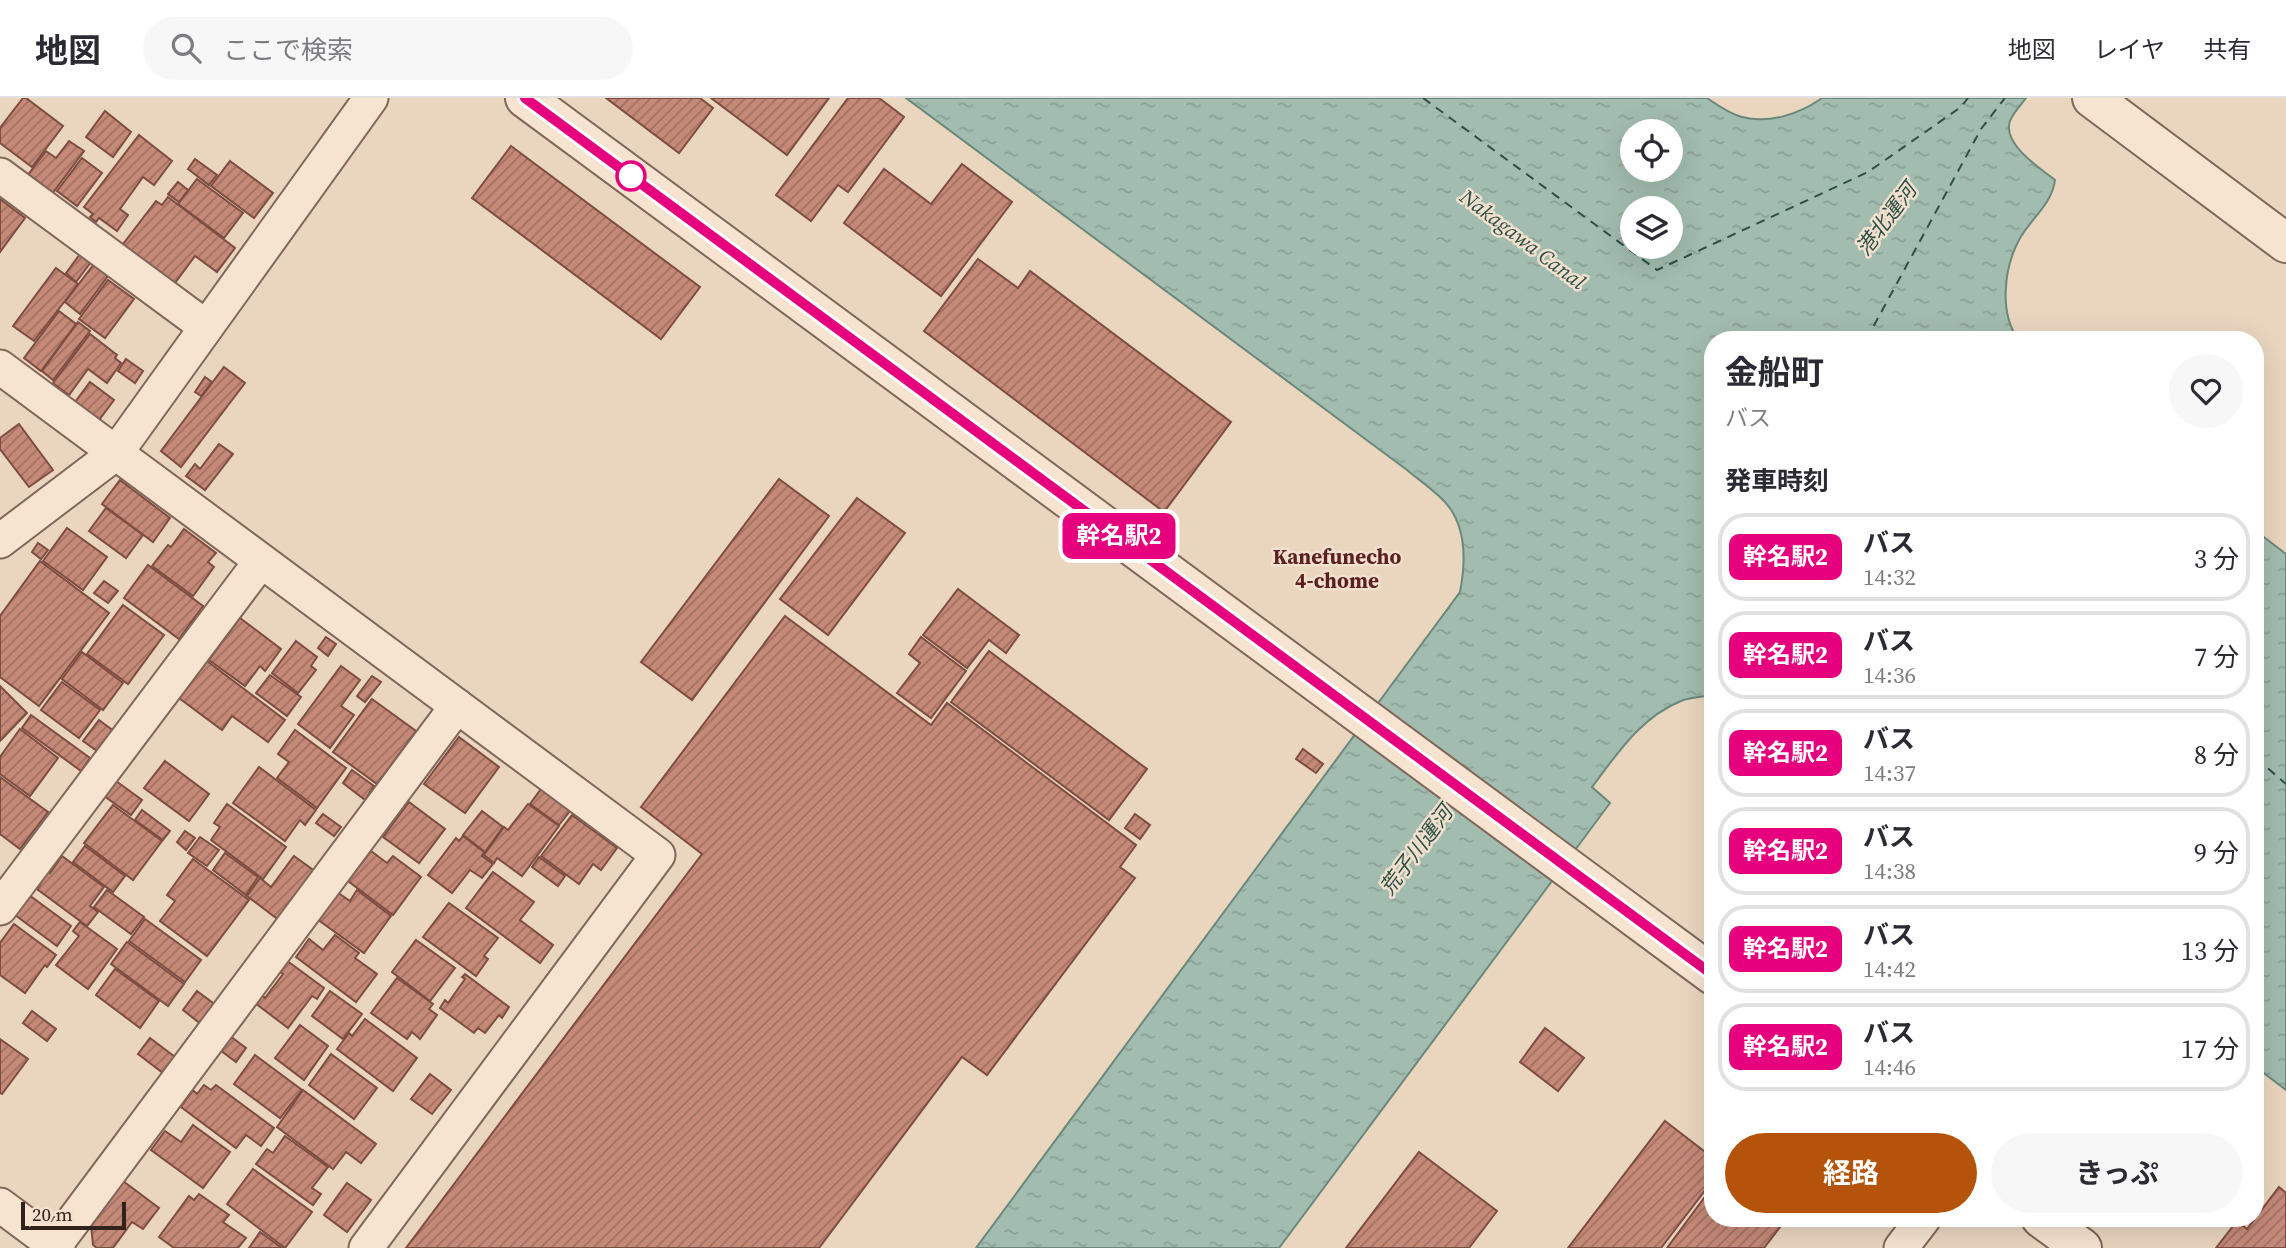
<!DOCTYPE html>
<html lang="ja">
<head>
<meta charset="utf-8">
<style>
  :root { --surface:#fff; --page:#f7f7f7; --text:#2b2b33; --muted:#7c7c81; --line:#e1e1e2; --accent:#b45309 }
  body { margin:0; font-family:"Source Serif 4","Noto Sans JP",serif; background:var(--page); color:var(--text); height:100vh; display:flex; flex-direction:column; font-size:26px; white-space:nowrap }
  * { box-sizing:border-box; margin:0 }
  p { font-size:23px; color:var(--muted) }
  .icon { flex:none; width:38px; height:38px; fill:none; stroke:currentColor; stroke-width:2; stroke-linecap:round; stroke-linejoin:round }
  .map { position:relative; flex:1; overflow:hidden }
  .panel { position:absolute; left:1704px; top:233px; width:560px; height:896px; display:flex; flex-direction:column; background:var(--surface); border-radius:28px; box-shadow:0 7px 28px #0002 }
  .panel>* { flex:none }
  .badge { padding:0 14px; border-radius:10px; font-size:24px; line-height:46px }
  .tools { position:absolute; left:1620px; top:21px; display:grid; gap:14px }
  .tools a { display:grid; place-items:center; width:63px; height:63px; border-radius:50%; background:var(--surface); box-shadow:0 7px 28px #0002; font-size:35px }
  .scale { position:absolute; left:21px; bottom:18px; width:105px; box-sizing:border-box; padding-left:7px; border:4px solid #32221c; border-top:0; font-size:19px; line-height:24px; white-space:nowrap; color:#32221c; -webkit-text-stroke:5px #f2e0ce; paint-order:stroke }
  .map>.badge { position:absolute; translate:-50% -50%; box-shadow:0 0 0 4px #fff }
  h2 { padding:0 21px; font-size:26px; line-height:63px }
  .round { display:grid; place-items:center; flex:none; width:74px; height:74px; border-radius:37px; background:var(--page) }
  .summary { display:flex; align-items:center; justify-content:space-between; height:119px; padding:0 21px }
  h1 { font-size:33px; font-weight:700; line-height:52px }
  .action { display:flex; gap:14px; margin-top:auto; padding:14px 21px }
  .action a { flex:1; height:80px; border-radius:42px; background:var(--accent); color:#fff; font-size:28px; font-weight:700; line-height:80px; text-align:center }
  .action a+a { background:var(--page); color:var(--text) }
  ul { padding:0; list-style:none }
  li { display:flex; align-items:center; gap:21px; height:88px; margin:0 14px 10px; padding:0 7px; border:4px solid var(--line); border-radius:28px }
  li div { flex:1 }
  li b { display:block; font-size:26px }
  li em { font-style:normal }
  li .badge { min-width:77px; font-weight:700; text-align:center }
  header { display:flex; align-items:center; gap:42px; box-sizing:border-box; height:98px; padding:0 35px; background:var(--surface); border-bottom:2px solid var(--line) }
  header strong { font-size:33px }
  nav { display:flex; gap:38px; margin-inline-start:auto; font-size:24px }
  .search { width:490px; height:63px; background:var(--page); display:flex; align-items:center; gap:18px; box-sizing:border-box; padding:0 24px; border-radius:38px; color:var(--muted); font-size:26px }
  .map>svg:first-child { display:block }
  .water { fill:url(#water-ripples); stroke:#6a897b; stroke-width:2; fill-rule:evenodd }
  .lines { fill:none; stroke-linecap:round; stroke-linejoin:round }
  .ferry { stroke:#2d5047; stroke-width:2; stroke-dasharray:9 7; stroke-linecap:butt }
  .building { fill:url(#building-hatch); stroke:#7e4d41; stroke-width:2 }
  .minor-casing { stroke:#816659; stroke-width:37 }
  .tertiary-casing { stroke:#816659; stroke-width:42 }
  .minor { stroke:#f6e4d1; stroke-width:33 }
  .tertiary { stroke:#f6e4d1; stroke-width:38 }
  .line-casing { stroke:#fff; stroke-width:16 }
  .line { stroke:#e6007e; stroke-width:10 }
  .stop-dot { fill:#fff; stroke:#e6007e; stroke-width:3.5 }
  .labels { text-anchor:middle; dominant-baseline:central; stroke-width:5; stroke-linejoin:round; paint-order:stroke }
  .water-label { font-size:21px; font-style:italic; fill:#2d5047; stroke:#f2e0ce }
  .neighbourhood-label { font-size:21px; font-weight:bold; fill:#5b201f; stroke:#f2e0ce }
</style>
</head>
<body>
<header>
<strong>地図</strong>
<div class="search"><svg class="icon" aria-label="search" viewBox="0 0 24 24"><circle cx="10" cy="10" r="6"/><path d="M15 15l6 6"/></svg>ここで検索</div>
<nav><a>地図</a><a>レイヤ</a><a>共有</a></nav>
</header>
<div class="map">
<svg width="2286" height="1150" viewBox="0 0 2286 1150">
  <defs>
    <pattern id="water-ripples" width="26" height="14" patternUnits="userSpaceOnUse" patternTransform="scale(1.75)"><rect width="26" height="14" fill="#a2bcaf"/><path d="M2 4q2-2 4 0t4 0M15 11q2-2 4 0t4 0" fill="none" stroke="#8ca196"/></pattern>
    <pattern id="building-hatch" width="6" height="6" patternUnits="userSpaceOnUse" patternTransform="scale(1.75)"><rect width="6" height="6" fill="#c58978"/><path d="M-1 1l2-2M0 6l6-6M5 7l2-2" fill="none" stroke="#a17062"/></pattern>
  </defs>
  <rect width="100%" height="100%" fill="#ead5bf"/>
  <g class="water">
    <path d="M906,0H1707C1717,7 1730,16 1742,19C1769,26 1800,16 1822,0H2026C2021,7 2013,15 2010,23C2002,46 2040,70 2055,82C2052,107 2030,121 2019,142C2004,170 1999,215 2018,241L1713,242V597C1703,599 1691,599 1681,603C1641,619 1617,656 1592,689L1610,705L1279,1150H976L1460,494C1466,463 1467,425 1442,401C1431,390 1419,382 1407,372ZM1633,33H1671V72H1633ZM1633,110H1671V149H1633Z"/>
    <polygon points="2256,433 2286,456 2286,992 2256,969"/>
  </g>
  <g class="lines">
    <g class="ferry">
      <polyline points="1423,0 1657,172 1868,74 1961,9 1968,0"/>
      <polyline points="1866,242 1981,31 2005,0"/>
      <polyline points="2256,660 2286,686"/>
    </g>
  </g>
  <g class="building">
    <polygon points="23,0 26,0 63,28 32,69 0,45 0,30"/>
    <polygon points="606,0 700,0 713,10 679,55"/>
    <polygon points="711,0 829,0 787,57"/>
    <polygon points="848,0 879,0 904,19 848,94 838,87 811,123 776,97"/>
    <polygon points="105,13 131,34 113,59 86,39"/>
    <polygon points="139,37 172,63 154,87 143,79 120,111 128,117 117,133 99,120 96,124 90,119 93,116 84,109"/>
    <polygon points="69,43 84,53 52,96 27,78 46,53 56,60"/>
    <polygon points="511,48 700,189 661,241 472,100"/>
    <polygon points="82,60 102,75 77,108 57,93"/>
    <polygon points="195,61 217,77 209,87 188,71"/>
    <polygon points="230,63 273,95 254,120 211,88"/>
    <polygon points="962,66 1012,104 941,198 844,125 884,71 931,106"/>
    <polygon points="197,81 243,115 224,140 178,106"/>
    <polygon points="178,84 188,92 179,104 168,96"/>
    <polygon points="168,99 235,150 217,174 195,158 172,189 120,150 156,103 162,107"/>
    <polygon points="0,101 25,120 0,154"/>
    <polygon points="80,156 91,164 76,184 66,175"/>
    <polygon points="978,161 1018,190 1030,173 1231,324 1164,414 924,233"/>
    <polygon points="94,166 108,178 80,216 65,204"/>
    <polygon points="56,170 78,186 34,243 13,228"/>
    <polygon points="108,182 134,201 105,240 79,221"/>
    <polygon points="59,213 76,226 41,273 24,260"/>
    <polygon points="78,224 90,233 53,282 42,273"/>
    <polygon points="90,236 117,257 115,260 121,265 107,285 88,271 69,297 53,285"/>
    <polygon points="126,261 143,273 135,285 118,273"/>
    <polygon points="224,269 245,285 181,369 161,353"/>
    <polygon points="205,279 212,284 201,298 195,294"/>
    <polygon points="90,284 114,302 99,322 75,304"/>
    <polygon points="19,326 53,372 29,389 0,351 0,340"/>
    <polygon points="219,346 233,356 205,392 186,378 195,366 200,371"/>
    <polygon points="779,381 829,418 692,602 641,564"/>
    <polygon points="120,382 170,420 153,444 102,406"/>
    <polygon points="857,400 905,435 828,537 780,501"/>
    <polygon points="106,410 143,437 126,460 89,433"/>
    <polygon points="67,430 107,459 83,492 43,463"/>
    <polygon points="184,431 216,455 208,464 214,469 193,498 152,468 168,447 171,449"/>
    <polygon points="38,445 48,452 41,461 32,454"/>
    <polygon points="40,463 109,515 39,608 0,579 0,518"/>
    <polygon points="148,467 203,508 179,541 124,500"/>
    <polygon points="104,483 118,493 108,505 94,495"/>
    <polygon points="958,491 1019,537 1006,555 989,542 967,570 923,537"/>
    <polygon points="123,507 164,537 128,586 87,556"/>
    <polygon points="785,518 931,627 947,605 1136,747 1120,769 1135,780 987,977 962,959 819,1150 406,1150 702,756 641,709"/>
    <polygon points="240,520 281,551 265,573 260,568 245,588 209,562"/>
    <polygon points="326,539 336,546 328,558 318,550"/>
    <polygon points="921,539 966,573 931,620 897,595 920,565 909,556"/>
    <polygon points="296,543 317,559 311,568 316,572 298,595 272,575"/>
    <polygon points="989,553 1147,671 1109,722 951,604"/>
    <polygon points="82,554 123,585 103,612 62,581"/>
    <polygon points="207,563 285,622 268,644 232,618 222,632 179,600"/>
    <polygon points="341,568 360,582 341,608 354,617 330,650 298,626"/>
    <polygon points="270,577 301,599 287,618 256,595"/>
    <polygon points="372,578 381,584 365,604 357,598"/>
    <polygon points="62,584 100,612 79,640 41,612"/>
    <polygon points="0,588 27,615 0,643"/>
    <polygon points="372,601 416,633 377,686 333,654"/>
    <polygon points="31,617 90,660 81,673 22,630"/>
    <polygon points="99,622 115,634 100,655 83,643"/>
    <polygon points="20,631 58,660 30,698 0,676 0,659"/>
    <polygon points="295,632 346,670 317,710 277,680 289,664 278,656"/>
    <polygon points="459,639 499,669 465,715 424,686"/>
    <polygon points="1303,651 1323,666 1316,675 1296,661"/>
    <polygon points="165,663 209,696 189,723 144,690"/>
    <polygon points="259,669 316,712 305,727 300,722 285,743 233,705"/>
    <polygon points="352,672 374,688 365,702 343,685"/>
    <polygon points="0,679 48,714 20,751 0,736"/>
    <polygon points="116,683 142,702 131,717 104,698"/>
    <polygon points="541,691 570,713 559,727 530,706"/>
    <polygon points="409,704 445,731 419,765 383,739"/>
    <polygon points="227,706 286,749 263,781 211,742 220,729 214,725"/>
    <polygon points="528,706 559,728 522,778 497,760 494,765 484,757 504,729 508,732"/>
    <polygon points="113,707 162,743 133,782 84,745"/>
    <polygon points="142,712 170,733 163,742 135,722"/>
    <polygon points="482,713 503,729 485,754 463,737"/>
    <polygon points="323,716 341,729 334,738 316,725"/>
    <polygon points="1135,716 1150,727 1140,741 1125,730"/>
    <polygon points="572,717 617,750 601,772 593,766 579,786 541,758"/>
    <polygon points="185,733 195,740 186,752 177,744"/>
    <polygon points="463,738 484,754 482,758 493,766 482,780 470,772 452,795 428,777 456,740 459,743"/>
    <polygon points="200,739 219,752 207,768 188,755"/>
    <polygon points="85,748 125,778 113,794 73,764"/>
    <polygon points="371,753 387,765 393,758 421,779 393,817 348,783"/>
    <polygon points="225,755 258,779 246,797 213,772"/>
    <polygon points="62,758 104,789 90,808 98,814 87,828 37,791 40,787 37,784 46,772 50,775"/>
    <polygon points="294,758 316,774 280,823 247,798 260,780 271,789"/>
    <polygon points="539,759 565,778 558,788 532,769"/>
    <polygon points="193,761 249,802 207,858 160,823 175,803 167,797"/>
    <polygon points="493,774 534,804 520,822 553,847 540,865 466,810"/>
    <polygon points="107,792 144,819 131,836 94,809"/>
    <polygon points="357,792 391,818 364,855 317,821 337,794 350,803"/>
    <polygon points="25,794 71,828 57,848 11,814"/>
    <polygon points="449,805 498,840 484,858 488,861 476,878 423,839"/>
    <polygon points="145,821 201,862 185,884 129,843"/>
    <polygon points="80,824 117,851 88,891 56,867 79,838 73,833"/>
    <polygon points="14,826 56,857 47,869 45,867 25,895 0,877 0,845"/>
    <polygon points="335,837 359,855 355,860 377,876 356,904 296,859 309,841 323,852"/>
    <polygon points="416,842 455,870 430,903 392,874"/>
    <polygon points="127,844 184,886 168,908 111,866"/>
    <polygon points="286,862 324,890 317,901 312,898 288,930 255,905 261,896 265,900 283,876 278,872"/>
    <polygon points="115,871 159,903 140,930 96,897"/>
    <polygon points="465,876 509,909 502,920 499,917 485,935 478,930 474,935 440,910 445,902 448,905 465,881 462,879"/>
    <polygon points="397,880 433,906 429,911 437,917 420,941 412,934 407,941 371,915"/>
    <polygon points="197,893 217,908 202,927 183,912"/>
    <polygon points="330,893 362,916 343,941 312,918"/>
    <polygon points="32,913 56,931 47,943 23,925"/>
    <polygon points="365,921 417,960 393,993 337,951 349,935 352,938"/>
    <polygon points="300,927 328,948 304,982 275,960"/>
    <polygon points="1545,930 1584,960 1558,993 1520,964"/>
    <polygon points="230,938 246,950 236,964 220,952"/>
    <polygon points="150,940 175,959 163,975 138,956"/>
    <polygon points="0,941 28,961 2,996 0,995"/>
    <polygon points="331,956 377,990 354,1021 309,987"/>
    <polygon points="255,957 302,992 280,1020 234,986"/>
    <polygon points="430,976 451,992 432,1016 411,1001"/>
    <polygon points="204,987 211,992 216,987 274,1030 261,1048 246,1037 236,1050 181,1009 193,992 197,996"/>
    <polygon points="303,992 376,1046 361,1065 346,1054 333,1071 277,1029"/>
    <polygon points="1665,1023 1713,1060 1713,1082 1661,1150 1568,1150"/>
    <polygon points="193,1027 230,1054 203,1090 151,1052 165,1033 181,1044"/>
    <polygon points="285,1038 328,1069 312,1090 321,1096 313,1107 256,1066 267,1051 273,1055"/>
    <polygon points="1419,1054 1497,1113 1469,1150 1346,1150"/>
    <polygon points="253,1071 312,1114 285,1150 227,1106"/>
    <polygon points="123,1083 159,1110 143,1131 132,1124 113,1150 97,1150 93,1147 91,1127"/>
    <polygon points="347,1085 371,1102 347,1134 324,1117"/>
    <polygon points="1713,1088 1713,1120 1787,1120 1764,1150 1667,1150"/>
    <polygon points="2279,1089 2286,1095 2286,1150 2216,1150 2237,1123 2247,1131"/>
    <polygon points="199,1096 229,1117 223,1124 246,1140 238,1150 174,1150 159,1139 189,1098 194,1102"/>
    <polygon points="260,1134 282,1150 249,1150"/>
  </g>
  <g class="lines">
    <defs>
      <g id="minor">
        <polyline points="0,77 206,229"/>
        <polyline points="0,269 658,757 366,1150"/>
        <polyline points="0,443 116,355 371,0"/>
        <polyline points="0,810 261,463"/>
        <polyline points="0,1107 58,1150"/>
        <polyline points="53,1150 457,608"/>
        <polyline points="1901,1150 1924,1120"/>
      </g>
      <g id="tertiary">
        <polyline points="525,0 1713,877"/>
        <polyline points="2092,0 2286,145"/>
        <polyline points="2041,1120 2082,1150"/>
      </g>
    </defs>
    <use href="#minor" class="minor-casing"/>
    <use href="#tertiary" class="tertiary-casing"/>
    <use href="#minor" class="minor"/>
    <use href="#tertiary" class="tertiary"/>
  </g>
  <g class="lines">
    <defs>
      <polyline id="line" points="525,0 1713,877"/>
    </defs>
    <use href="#line" class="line-casing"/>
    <use href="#line" class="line"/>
  </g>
  <circle class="stop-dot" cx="631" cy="78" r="14"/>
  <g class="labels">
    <g class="water-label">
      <text transform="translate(1886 121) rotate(-53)">港北運河</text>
      <text transform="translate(1523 141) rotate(37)">Nakagawa Canal</text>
      <text transform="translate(1416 752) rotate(-53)">荒子川運河</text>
    </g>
    <g class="neighbourhood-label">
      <text x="1337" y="458">Kanefunecho<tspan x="1337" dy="24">4-chome</tspan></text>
    </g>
  </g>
</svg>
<div class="tools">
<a><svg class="icon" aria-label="locate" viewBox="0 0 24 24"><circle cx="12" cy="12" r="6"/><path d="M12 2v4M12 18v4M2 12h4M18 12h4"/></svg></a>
<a><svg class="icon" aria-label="layers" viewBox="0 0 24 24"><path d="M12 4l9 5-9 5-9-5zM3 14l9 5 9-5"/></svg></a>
</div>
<div class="scale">20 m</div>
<b class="badge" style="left:1119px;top:438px;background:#e6007e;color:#fff">幹名駅2</b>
<section class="panel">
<div class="summary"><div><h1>金船町</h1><p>バス</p></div><a class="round"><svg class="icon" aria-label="heart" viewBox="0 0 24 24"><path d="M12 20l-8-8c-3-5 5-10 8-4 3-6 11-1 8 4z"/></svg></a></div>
<h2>発車時刻</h2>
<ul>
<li><span class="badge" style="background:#e6007e;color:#fff">幹名駅2</span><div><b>バス</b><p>14:32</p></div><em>3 分</em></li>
<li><span class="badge" style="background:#e6007e;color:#fff">幹名駅2</span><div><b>バス</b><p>14:36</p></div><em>7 分</em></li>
<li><span class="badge" style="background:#e6007e;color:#fff">幹名駅2</span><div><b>バス</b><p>14:37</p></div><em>8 分</em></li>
<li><span class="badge" style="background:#e6007e;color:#fff">幹名駅2</span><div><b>バス</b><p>14:38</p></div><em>9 分</em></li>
<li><span class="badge" style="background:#e6007e;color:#fff">幹名駅2</span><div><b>バス</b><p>14:42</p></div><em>13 分</em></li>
<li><span class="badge" style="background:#e6007e;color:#fff">幹名駅2</span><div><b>バス</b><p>14:46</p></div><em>17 分</em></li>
</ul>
<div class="action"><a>経路</a><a>きっぷ</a></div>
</section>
</div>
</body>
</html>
